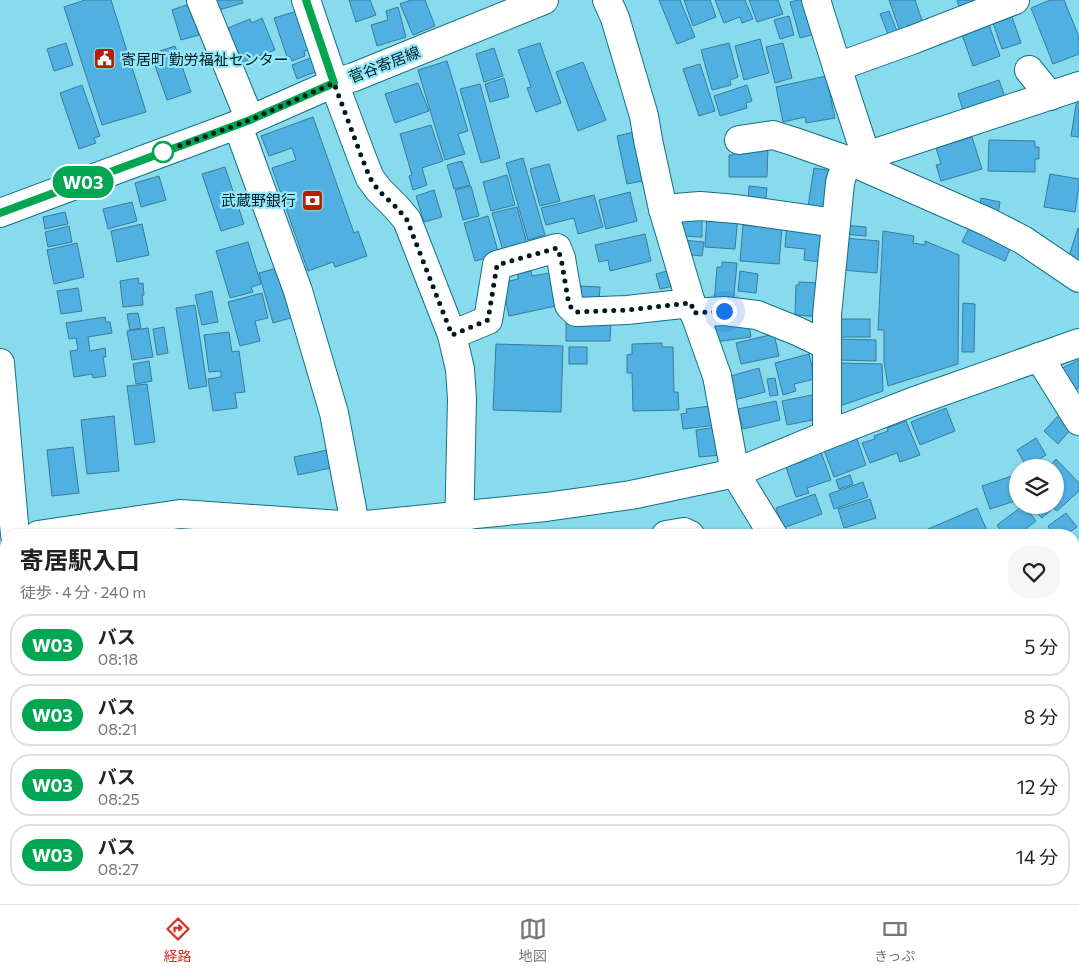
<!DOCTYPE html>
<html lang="ja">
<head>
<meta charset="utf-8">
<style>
  :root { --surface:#fff; --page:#f6f6f6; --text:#222; --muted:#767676; --line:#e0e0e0; --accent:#d93025 }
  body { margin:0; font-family:Commissioner,"Noto Sans JP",sans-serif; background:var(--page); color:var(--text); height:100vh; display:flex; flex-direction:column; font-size:19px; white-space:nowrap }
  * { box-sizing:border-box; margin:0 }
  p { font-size:16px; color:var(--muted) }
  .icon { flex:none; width:28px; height:28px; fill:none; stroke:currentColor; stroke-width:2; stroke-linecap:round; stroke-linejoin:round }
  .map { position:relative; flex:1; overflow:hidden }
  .drawer { position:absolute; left:0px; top:529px; width:1080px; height:376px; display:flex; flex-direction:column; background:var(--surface); border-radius:20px 20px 0 0; box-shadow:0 1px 4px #0004 }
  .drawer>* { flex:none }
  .badge { padding:0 10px; border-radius:16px; font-size:18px; line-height:32px }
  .fabs { position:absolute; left:1009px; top:459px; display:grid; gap:10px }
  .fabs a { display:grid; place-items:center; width:55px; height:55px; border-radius:50%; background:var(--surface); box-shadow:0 1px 4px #0004; font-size:25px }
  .you { position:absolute; width:25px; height:25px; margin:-12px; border:4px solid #fff; border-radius:50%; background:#1a73e8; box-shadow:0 0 0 8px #1a73e833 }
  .map>.badge { position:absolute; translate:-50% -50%; box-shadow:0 0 0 2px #fff }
  .round { display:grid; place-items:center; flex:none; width:52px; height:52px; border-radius:20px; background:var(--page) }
  .overview { display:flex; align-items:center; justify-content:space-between; height:85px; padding:0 20px }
  h1 { font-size:24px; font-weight:700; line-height:38px }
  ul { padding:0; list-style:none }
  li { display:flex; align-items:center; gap:15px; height:62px; margin:0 10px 8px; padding:0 10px; border:2px solid var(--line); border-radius:20px }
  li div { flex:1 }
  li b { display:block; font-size:19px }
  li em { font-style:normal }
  li .badge { min-width:55px; font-weight:700; text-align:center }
  .menu { display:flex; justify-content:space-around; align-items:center; height:70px; border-top:1px solid var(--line); background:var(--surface); font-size:14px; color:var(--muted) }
  .menu a { display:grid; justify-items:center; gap:2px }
  .menu .active { color:var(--accent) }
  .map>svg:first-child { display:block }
  .building { fill:#4fb0e1; stroke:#397b9c }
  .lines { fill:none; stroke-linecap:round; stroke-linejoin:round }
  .minor-casing { stroke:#107182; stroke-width:30 }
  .major-casing { stroke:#107182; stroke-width:30 }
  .path { stroke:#49828e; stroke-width:3; stroke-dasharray:4 2.5; stroke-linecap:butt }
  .minor { stroke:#fff; stroke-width:28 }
  .major { stroke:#fff; stroke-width:28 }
  .line-casing { stroke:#fff; stroke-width:11 }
  .line { stroke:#00a651; stroke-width:8 }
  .walk { stroke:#00181e; stroke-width:5; stroke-dasharray:0 9 }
  .stop-dot { fill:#fff; stroke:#00a651; stroke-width:2.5 }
  .labels { text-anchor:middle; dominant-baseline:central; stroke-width:4.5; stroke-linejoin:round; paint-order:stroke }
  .poi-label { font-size:15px; fill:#00181e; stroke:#94e8fb; text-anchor:start }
  .street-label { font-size:15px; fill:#00181e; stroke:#94e8fb }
</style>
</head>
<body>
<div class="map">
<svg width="1079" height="904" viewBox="0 0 1079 904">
  <rect width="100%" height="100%" fill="#87dbed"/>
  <g class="building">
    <polygon points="85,0 111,0 146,112 102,125 64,7"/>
    <polygon points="208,0 242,0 243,3 212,12"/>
    <polygon points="349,0 370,0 376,15 356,22"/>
    <polygon points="411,0 425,0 435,26 413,35 400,4"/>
    <polygon points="659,0 680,0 695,37 677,44"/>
    <polygon points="684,0 710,0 716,17 693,26"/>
    <polygon points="715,0 745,0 753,19 742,23 740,17 724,23"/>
    <polygon points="749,0 778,0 783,14 757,22"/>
    <polygon points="798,0 806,0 819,33 800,38 790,2"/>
    <polygon points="889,0 915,0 925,29 902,37"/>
    <polygon points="957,0 989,0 961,14"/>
    <polygon points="1050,0 1064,0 1079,37 1079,54 1053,64 1031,8"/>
    <polygon points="189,4 199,35 181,40 172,10"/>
    <polygon points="398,7 406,37 377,46 371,25 388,20 386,11"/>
    <polygon points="297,11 310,50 304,51 305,56 292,61 290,56 287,57 274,18"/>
    <polygon points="889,11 901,41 892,44 880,14"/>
    <polygon points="1011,14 1021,43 1002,49 992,20"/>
    <polygon points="789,16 794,35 780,39 774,20"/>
    <polygon points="262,18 275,50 237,64 223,30 250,19 252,23"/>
    <polygon points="987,19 1000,56 973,66 960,29"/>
    <polygon points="760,39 769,73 744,80 735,46"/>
    <polygon points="66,43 73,65 54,71 47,49"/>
    <polygon points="540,43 561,103 536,112 527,88 531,87 518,50"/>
    <polygon points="729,43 738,77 730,80 731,85 712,90 701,50"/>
    <polygon points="783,43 792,78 775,83 766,47"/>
    <polygon points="175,46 191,92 167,100 151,54"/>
    <polygon points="494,48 503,76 484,82 476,54"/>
    <polygon points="313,57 318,71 297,79 292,65"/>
    <polygon points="447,61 468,131 458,134 465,154 445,160 418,70"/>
    <polygon points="583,62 606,120 578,131 556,72"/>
    <polygon points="700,64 715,111 699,116 683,69"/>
    <polygon points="826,76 835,118 806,123 805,117 783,122 776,87"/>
    <polygon points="504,78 509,97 490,102 485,84"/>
    <polygon points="999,80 1006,100 964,113 958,94"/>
    <polygon points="418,83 429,111 395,123 385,94"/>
    <polygon points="480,84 500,158 481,163 460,89"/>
    <polygon points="82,85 100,136 94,138 96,143 79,149 60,93"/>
    <polygon points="747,85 752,101 746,103 747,108 720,116 714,96"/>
    <polygon points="1077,99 1079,99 1079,137 1071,136"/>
    <polygon points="313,117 354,233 358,231 367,256 335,267 333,262 308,271 272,168 296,160 292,148 269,156 261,136"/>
    <polygon points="431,125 443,161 422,168 427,185 413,190 409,176 412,175 400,134"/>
    <polygon points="639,131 648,180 627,184 617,136"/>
    <polygon points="972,137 982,169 941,181 936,165 941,164 936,148"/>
    <polygon points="989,140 1035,141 1035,147 1039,147 1039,159 1035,159 1035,172 988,171"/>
    <polygon points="733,146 768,147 767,177 729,177 729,155 733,155"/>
    <polygon points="523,158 545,235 528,240 506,163"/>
    <polygon points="462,161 470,185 454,189 447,165"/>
    <polygon points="549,164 560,201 540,206 530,169"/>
    <polygon points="225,167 244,224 221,231 202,174"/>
    <polygon points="814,168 834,171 827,216 807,213"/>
    <polygon points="1050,174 1079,179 1079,186 1075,212 1044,207"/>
    <polygon points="507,175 515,205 491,211 483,182"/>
    <polygon points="159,176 166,200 141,207 135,183"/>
    <polygon points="471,186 479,216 463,220 455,190"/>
    <polygon points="749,186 767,188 765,207 748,205"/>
    <polygon points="434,190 442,217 424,222 416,196"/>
    <polygon points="630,192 637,221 606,229 599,200"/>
    <polygon points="594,195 603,227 578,234 574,218 546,225 541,208"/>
    <polygon points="981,198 1000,202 998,215 979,212"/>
    <polygon points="132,202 137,221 108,229 103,209"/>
    <polygon points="517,207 528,247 504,254 492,213"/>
    <polygon points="65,212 68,224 45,229 43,217"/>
    <polygon points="702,213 702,237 678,236 678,217"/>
    <polygon points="707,214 738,215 735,249 705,247"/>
    <polygon points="488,216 499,255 475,261 464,223"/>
    <polygon points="787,222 825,225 821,262 804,260 805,249 785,247"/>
    <polygon points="142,224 149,255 117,262 111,231"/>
    <polygon points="971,224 1013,242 1005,261 962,242"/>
    <polygon points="743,225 782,228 779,264 740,261"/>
    <polygon points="844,225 866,227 866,236 843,234"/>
    <polygon points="69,226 72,242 48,247 45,232"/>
    <polygon points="1078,228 1079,228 1079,262 1068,259"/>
    <polygon points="883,231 914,236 913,243 925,245 925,241 959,255 958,364 888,386 884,362 884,330 878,330"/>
    <polygon points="645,234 651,261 610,271 608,260 599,262 595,245"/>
    <polygon points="844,238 879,241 877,273 842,270"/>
    <polygon points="682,240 704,242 702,256 681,254"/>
    <polygon points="248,242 261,284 251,287 253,292 230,298 216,251"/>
    <polygon points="77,243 84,277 54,284 47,250"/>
    <polygon points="722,262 737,263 733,306 714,304 717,267 722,267"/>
    <polygon points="284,266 298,316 273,323 259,273"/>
    <polygon points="671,270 674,286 660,289 656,274"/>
    <polygon points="531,271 532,276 550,273 556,306 509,316 502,283 518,279 518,274"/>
    <polygon points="740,271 758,274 756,293 738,291"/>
    <polygon points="138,278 139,284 143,283 144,295 142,295 143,305 123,307 120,281"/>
    <polygon points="799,282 823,283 821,317 795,315 796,285 799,285"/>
    <polygon points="578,286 600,287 599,302 577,301"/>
    <polygon points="78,288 82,311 61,314 57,291"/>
    <polygon points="212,291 218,322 202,325 195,295"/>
    <polygon points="262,293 268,318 255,321 260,341 240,346 228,302"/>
    <polygon points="963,303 975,304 974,352 962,352"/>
    <polygon points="195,305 207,386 189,389 176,308"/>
    <polygon points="138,313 141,328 130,330 127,314"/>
    <polygon points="105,317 106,322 110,322 112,333 88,337 90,351 105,348 106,357 103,357 106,376 93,378 92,374 74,377 70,351 78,350 76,338 69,339 66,323"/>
    <rect x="840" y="319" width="30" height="18"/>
    <polygon points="566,320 611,321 610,341 566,341"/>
    <polygon points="712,322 749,324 751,337 715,342"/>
    <polygon points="164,327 168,353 157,355 153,329"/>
    <polygon points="148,328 153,357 132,360 127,331"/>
    <polygon points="229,332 232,352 239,351 245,392 235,393 237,408 213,411 208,379 221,377 221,371 209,372 204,335"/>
    <polygon points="774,334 779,356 741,364 736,343"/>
    <polygon points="837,339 876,340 876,361 836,360"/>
    <polygon points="662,343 662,347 673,347 674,392 678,392 679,410 633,411 632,373 627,373 627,355 632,354 632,344"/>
    <polygon points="496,344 563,346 561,412 493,410"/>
    <rect x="569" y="347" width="18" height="17"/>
    <polygon points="809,354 815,379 794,384 796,391 783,395 775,363"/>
    <polygon points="1079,360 1079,388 1069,393 1058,370"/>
    <polygon points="149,361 152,381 136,384 133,364"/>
    <polygon points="838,363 882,364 883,391 840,406"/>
    <polygon points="759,368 765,392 734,400 727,377"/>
    <polygon points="775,378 778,395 770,396 767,379"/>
    <polygon points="147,384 155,442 135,445 127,386"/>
    <polygon points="817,394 817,419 787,425 782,401"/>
    <polygon points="776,401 780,420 743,429 738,409"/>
    <polygon points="711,406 717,425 683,429 681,414 687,413 686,409"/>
    <polygon points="946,408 955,431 920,445 911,422"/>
    <polygon points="1059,415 1072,428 1058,444 1044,431"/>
    <polygon points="114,416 119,471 87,474 81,420"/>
    <polygon points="906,421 920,455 900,462 897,453 870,463 862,443 875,439 874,436 888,431 887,428"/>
    <polygon points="717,427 721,455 699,457 696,430"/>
    <polygon points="1036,438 1046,455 1027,467 1017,450"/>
    <polygon points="857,439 866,465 834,477 824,450"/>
    <polygon points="73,447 79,493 52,496 47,450"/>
    <polygon points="332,449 336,467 298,475 294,457"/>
    <polygon points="821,452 831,480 807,488 809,493 796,497 786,467 807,460 806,457"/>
    <polygon points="1056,459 1079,483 1079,491 1057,511 1053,508 1042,518 1030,505 1055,505 1055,468 1048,468"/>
    <polygon points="1018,474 1018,500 990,509 982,486"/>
    <polygon points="850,475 853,484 839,489 836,480"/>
    <polygon points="863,482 868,497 834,509 829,494"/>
    <polygon points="815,494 822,514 783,528 776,508"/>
    <polygon points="870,499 876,518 844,528 838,509"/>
    <polygon points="1024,505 1036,521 1018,535 1004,535 997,525"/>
    <polygon points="977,508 989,535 914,535"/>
    <polygon points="1066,513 1077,527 1065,535 1054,535 1048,526"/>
    <polygon points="1078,595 1079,597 1079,608 1074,611 1074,598"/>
    <polygon points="1074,670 1076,672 1079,670 1079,711 1074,714"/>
    <polygon points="6,799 6,824 0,820 0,800"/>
    <polygon points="169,899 202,899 201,904 179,904 180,901"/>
    <polygon points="207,899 247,899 247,904 206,904"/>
    <polygon points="431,899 624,899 625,904 431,904"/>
  </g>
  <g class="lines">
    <defs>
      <g id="minor">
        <polyline points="201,0 250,120"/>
        <polyline points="607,0 615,18 644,116 648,140 663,209 691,303 717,376 735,473 773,535"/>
        <polyline points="816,0 837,67 866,156"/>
        <polyline points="837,67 912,40 1015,0"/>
        <polyline points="1029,70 1050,96"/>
        <polyline points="334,83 362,158 370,178 379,190 397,208 407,220 452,335 460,369 462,399 459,534"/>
        <polyline points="239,124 242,137 298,291 334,413 357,535"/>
        <polyline points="739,140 773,135 795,142 852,162 988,222 1023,240 1079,278"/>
        <polyline points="663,209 700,206 736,209 836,223"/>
        <polyline points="694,313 724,311 757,315 797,331 826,345"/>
        <polyline points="452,335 488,320 497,265 557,248 561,258 569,305 576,312 627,310 691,303"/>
        <polyline points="1039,357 1079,421"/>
        <path d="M827,435V315L840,183C845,163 849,163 866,156L1079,86"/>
        <polyline points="38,535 180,514 356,526 546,507 631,495 735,473 827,435 912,402 1079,343"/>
        <polyline points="666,535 684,532 690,535"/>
        <polyline points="0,628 6,628"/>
        <polyline points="1074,727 1075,727"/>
        <polyline points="0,831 6,832"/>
        <polyline points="320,899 321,904"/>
        <polyline points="955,899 957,904"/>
        <polyline points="259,904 260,899"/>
      </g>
      <g id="major">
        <polyline points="306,0 334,83"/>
        <polyline points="0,213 250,120 334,83 354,77 544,0"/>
        <polyline points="0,363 15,535"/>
        <polyline points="65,899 67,904"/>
      </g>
    </defs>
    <use href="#minor" class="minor-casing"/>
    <use href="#major" class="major-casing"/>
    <polyline class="path" points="648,904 652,899"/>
    <use href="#minor" class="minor"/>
    <use href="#major" class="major"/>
  </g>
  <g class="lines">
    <defs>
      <polyline id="line" points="0,213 250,120 334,83 306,0"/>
    </defs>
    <use href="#line" class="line-casing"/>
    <use href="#line" class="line"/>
    <polyline class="walk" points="163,152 250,120 334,83 362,158 370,178 378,190 397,208 407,220 452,335 488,320 497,265 557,248 561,258 569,305 576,312 627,310 691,303 694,313 724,311"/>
  </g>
  <defs>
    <symbol id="civic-square" viewBox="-11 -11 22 22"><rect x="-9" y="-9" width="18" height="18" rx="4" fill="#b02300" stroke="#94e8fb"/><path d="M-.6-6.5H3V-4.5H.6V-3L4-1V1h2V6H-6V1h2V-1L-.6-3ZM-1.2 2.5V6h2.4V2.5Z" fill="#fff"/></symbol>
    <symbol id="bank-square" viewBox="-11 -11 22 22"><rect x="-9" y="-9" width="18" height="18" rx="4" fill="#b02300" stroke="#94e8fb"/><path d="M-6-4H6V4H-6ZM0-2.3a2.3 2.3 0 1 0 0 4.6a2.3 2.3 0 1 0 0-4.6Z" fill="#fff"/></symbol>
  </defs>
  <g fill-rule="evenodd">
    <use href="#civic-square" x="92" y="46" width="25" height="25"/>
    <use href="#bank-square" x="300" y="188" width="25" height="25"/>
  </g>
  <circle class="stop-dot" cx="163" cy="152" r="10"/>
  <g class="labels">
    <g class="poi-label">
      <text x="121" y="59">寄居町 勤労福祉センター</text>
      <text x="296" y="200" text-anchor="end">武蔵野銀行</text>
    </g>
    <g class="street-label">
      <text transform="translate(384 64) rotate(-21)">菅谷寄居線</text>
    </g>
  </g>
</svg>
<div class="fabs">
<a><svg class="icon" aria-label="layers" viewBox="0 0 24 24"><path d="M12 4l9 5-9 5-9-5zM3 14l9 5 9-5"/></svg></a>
</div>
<div class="you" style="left:724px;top:311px"></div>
<b class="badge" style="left:83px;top:182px;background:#00a651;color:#fff">W03</b>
<section class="drawer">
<div class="overview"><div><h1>寄居駅入口</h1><p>徒歩 · 4 分 · 240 m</p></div><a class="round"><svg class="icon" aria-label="heart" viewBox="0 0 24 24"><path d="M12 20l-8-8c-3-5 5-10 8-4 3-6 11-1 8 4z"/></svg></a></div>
<ul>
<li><span class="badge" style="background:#00a651;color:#fff">W03</span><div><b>バス</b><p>08:18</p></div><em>5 分</em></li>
<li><span class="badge" style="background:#00a651;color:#fff">W03</span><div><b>バス</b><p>08:21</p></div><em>8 分</em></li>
<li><span class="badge" style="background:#00a651;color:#fff">W03</span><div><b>バス</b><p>08:25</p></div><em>12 分</em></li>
<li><span class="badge" style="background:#00a651;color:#fff">W03</span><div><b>バス</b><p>08:27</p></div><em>14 分</em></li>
</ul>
</section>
</div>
<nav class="menu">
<a class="active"><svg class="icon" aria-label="directions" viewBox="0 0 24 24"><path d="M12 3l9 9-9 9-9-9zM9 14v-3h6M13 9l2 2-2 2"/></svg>経路</a>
<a><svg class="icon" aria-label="map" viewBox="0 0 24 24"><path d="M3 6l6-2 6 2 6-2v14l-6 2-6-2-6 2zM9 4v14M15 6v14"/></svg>地図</a>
<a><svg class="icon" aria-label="tickets" viewBox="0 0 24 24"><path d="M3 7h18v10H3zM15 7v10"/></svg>きっぷ</a>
</nav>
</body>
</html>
